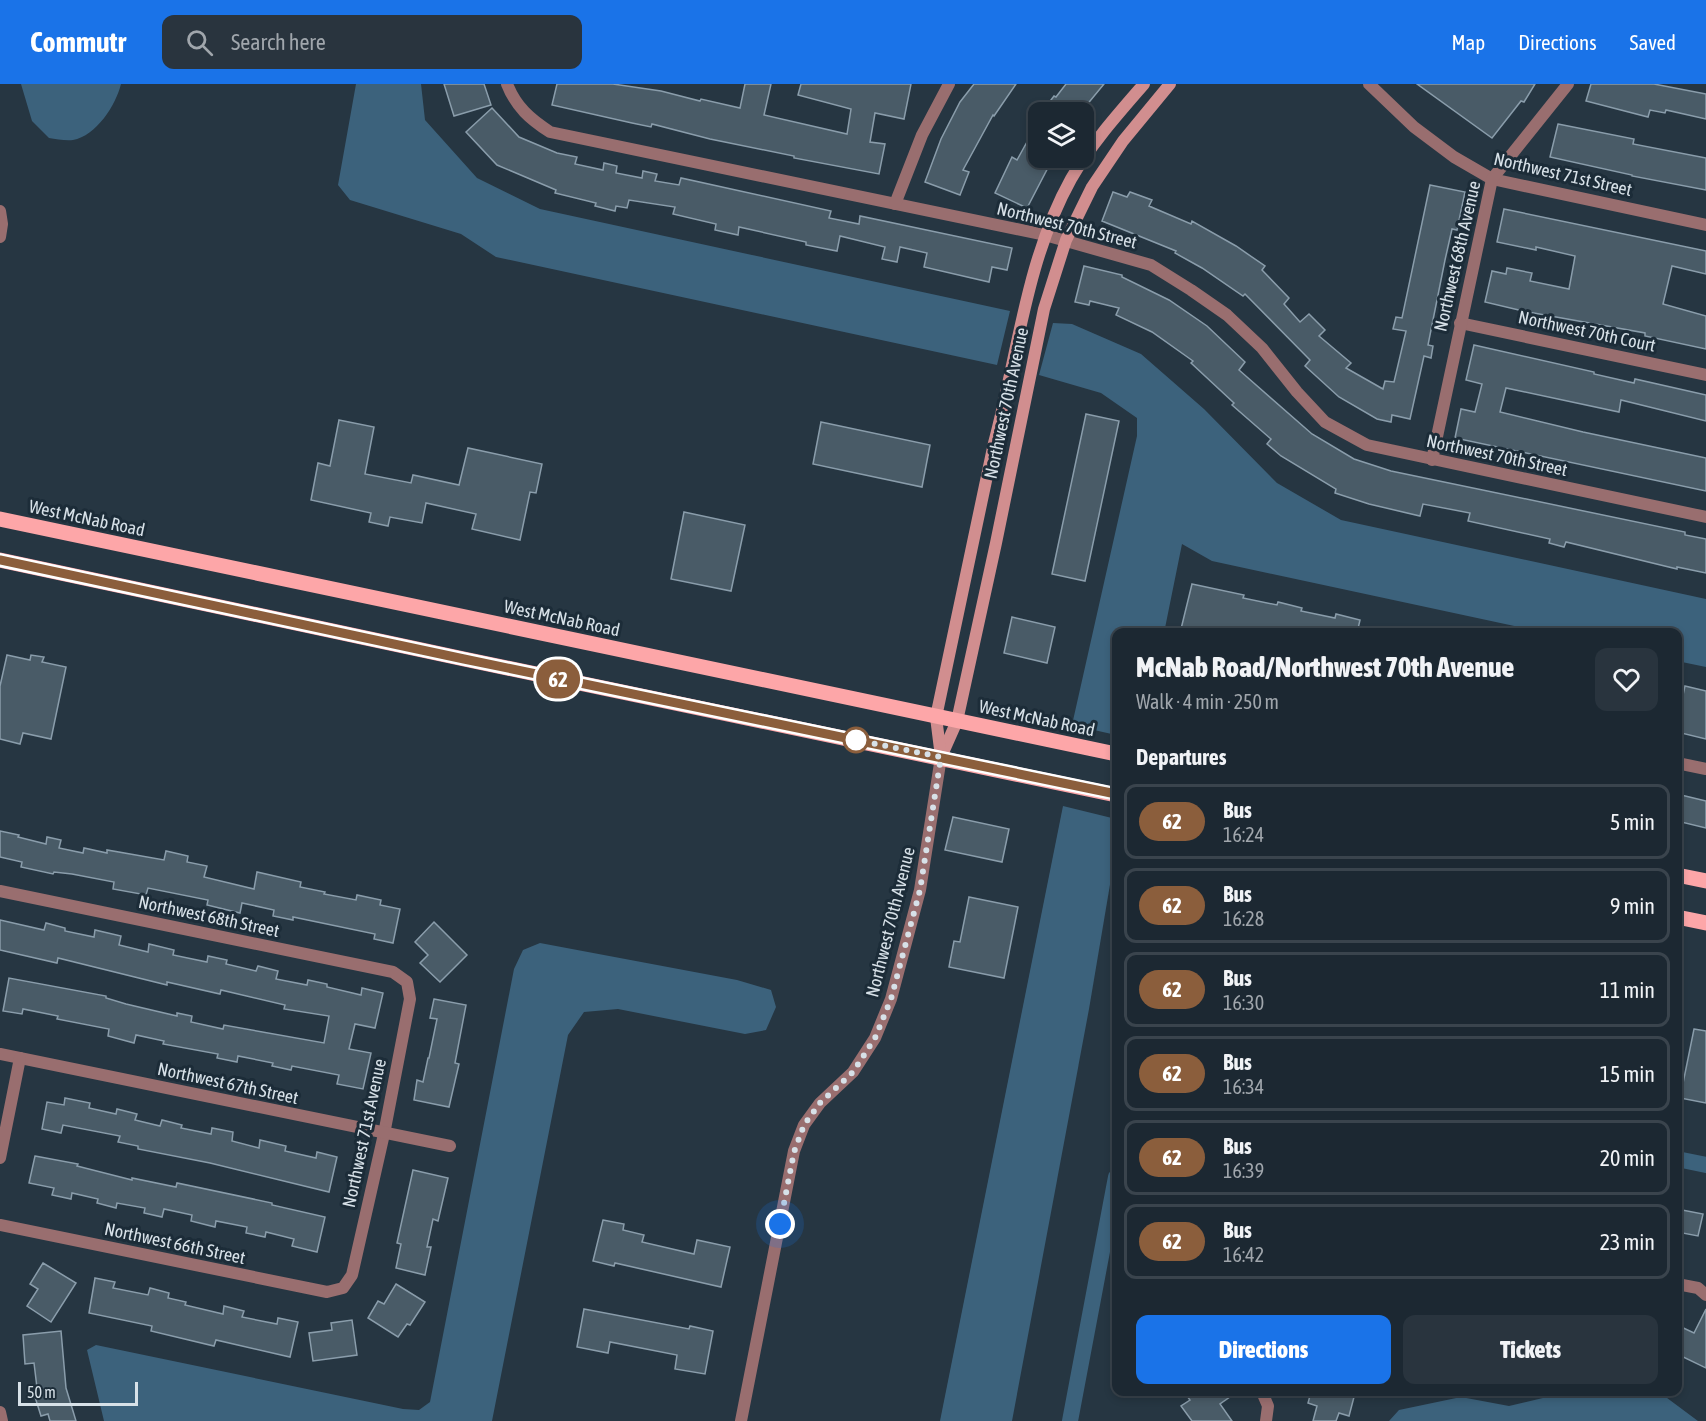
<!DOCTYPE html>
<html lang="en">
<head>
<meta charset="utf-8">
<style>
  :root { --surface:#1c2832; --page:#29343e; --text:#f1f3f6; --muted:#a0a6ac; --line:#3a444d; --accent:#1a73e8 }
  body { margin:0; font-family:"Asap Condensed",sans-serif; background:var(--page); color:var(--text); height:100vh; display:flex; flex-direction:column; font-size:22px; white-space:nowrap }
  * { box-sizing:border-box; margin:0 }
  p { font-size:20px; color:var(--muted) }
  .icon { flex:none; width:33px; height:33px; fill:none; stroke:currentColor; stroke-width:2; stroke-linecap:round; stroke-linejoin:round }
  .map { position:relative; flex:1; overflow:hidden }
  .sheet { position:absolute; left:1112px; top:544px; width:570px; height:768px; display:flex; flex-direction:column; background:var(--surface); border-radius:12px; box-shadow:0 3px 9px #0003,0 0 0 2px var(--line) }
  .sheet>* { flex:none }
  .badge { padding:0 12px; border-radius:20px; font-size:21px; line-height:39px }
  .buttons { position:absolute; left:1028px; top:18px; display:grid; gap:12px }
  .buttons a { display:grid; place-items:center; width:66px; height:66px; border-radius:12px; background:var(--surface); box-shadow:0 3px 9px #0003,0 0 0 2px var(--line); font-size:30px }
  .scale { position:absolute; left:18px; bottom:15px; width:120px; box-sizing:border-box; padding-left:6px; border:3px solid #d7e1e8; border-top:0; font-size:16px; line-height:21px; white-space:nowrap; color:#d7e1e8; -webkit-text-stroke:4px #1c2c38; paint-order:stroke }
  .you { position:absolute; width:30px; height:30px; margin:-15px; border:4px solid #fff; border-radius:50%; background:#1a73e8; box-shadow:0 0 0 9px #1a73e833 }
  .map>.badge { position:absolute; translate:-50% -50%; box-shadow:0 0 0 3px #fff }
  h2 { padding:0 24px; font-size:22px; line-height:54px }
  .round { display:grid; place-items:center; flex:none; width:63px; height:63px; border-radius:12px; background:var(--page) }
  .headline { display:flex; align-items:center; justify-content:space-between; height:102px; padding:0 24px }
  h1 { font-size:28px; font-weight:800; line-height:45px }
  .button { display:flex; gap:12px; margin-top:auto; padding:12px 24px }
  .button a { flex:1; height:69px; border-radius:12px; background:var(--accent); color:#fff; font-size:24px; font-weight:800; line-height:69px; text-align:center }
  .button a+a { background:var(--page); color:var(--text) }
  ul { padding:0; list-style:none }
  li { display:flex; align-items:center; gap:18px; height:75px; margin:0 12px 9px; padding:0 12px; border:3px solid var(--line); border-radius:12px }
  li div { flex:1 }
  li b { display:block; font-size:22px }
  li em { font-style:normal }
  li .badge { min-width:66px; font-weight:700; text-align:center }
  header { display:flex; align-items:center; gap:36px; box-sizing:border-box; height:84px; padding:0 30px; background:var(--accent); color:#fff }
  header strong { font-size:28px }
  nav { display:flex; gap:33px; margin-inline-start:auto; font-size:21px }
  .search { width:420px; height:54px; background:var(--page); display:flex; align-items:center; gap:15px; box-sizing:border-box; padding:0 21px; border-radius:12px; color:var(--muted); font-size:22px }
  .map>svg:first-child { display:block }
  .water { fill:#3c627c }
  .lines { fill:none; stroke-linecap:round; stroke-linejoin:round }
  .canal { stroke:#3c627c; stroke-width:16 }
  .building { fill:#495b67; stroke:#8a9dab; stroke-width:1.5 }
  .street { stroke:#996e6f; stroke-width:12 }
  .secondary { stroke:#d18e8f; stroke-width:12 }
  .primary { stroke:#fda6a8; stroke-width:15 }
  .line-casing { stroke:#fff; stroke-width:14 }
  .line { stroke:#8b5e3c; stroke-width:9 }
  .walk { stroke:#d7e1e8; stroke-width:6; stroke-dasharray:0 10.8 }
  .stop-dot { fill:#fff; stroke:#8b5e3c; stroke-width:3 }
  .labels { text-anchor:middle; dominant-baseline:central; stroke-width:6; stroke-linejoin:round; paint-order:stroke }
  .street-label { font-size:18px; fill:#d7e1e8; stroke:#1c2c38 }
</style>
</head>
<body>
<header>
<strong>Commutr</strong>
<div class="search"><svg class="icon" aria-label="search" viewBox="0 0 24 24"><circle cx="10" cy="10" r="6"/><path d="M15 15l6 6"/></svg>Search here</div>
<nav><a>Map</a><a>Directions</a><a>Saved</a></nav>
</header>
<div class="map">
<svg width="1706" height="1337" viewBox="0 0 1706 1337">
  <rect width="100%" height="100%" fill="#263642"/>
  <g class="water">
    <path d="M21,0H121C116,21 96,52 73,56C66,57 56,55 49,54L32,37Z"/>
    <polygon points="356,0 421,0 425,36 477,94 540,125 1010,227 997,281 496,173 461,150 350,116 338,101"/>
    <polygon points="1053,239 1072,240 1141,270 1204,325 1277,399 1341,436 1706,515 1706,583 1677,577 1677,549 1547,549 1212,477 1182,460 1164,549 1116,549 1116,651 1072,641 1137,352 1137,334 1101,309 1039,291"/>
    <polygon points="1063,722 1116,735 1116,765 1089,925 1012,1337 940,1337"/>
    <polygon points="540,859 737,896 771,906 776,923 766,946 745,950 618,925 584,928 568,951 492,1337 104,1337 87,1266 96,1261 403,1325 419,1326 430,1318 514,885 523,866"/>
    <polygon points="1568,1308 1659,1308 1698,1337 1389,1337 1399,1326 1461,1313 1509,1322"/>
  </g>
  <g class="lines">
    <g class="canal">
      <polyline points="1677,1075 1706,1081"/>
      <polyline points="1070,1337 1116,1093"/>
    </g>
  </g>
  <g class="building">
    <polygon points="444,0 484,0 491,21 454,32"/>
    <polygon points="557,0 613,0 661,7 700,17 701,15 740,24 745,0 771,0 764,31 847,50 851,25 798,11 801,0 911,0 904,35 875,29 870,58 885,60 879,90 794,74 794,72 710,55 652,40 651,43 632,39 552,21"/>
    <polygon points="974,0 1016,0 994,32 993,31 963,86 969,88 960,111 925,98 941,55 960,18"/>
    <polygon points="1066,0 1104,0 1081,28 1042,28 1054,12 1056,13"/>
    <polygon points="1417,0 1535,0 1524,18 1521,17 1492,54"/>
    <polygon points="1591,0 1654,0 1706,10 1706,35 1666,26 1665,29 1650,26 1648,33 1586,17"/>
    <polygon points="492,24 519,53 557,69 577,73 575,80 603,86 604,79 617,82 616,89 642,94 643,87 657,90 655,97 679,101 681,94 831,127 829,134 859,140 860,132 1012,164 1007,186 992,183 989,198 924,183 927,169 900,163 897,178 882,175 885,163 840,152 837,167 806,161 806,158 739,143 738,151 715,146 716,140 673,130 675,123 629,116 627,124 616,122 615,127 595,122 596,119 555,109 556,106 497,81 466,48"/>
    <polygon points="1038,38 1038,74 1053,74 1027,124 995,109 1012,73 1017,76"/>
    <polygon points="1558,40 1634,55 1633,60 1706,74 1706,106 1632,92 1632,91 1550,73"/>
    <polygon points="1430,101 1465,108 1457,146 1452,145 1445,176 1428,261 1433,262 1431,274 1424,272 1410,335 1392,331 1391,338 1377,335 1339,313 1305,282 1310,276 1245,210 1243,212 1202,184 1175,169 1176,167 1102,137 1113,108 1127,113 1130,108 1152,116 1149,122 1191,140 1192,137 1236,162 1265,182 1262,186 1289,214 1284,220 1300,238 1309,230 1325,246 1319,252 1351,279 1346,284 1383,305 1385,297 1394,298 1406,247 1393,245 1396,233 1402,234"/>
    <polygon points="1504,125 1706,167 1706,190 1672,182 1663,220 1706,232 1706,265 1645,252 1645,249 1523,227 1485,218 1492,187 1506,190 1507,184 1532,189 1530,197 1569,205 1574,178 1575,172 1536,163 1536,166 1497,158"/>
    <polygon points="1084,182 1122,191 1122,193 1169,216 1207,242 1245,278 1239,286 1312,350 1354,375 1391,387 1685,448 1685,451 1706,455 1706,489 1677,483 1677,485 1566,458 1564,463 1549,459 1550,455 1468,437 1470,429 1423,420 1420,432 1369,420 1335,409 1336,405 1281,372 1267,360 1271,355 1232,321 1234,319 1191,279 1193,277 1152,248 1116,231 1119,224 1090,217 1089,221 1075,218"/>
    <polygon points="1474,261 1594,288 1594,290 1634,299 1635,295 1706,311 1706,337 1621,316 1619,328 1506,304 1500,328 1583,348 1706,374 1706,407 1455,354 1461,325 1475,328 1482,300 1466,296"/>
    <polygon points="1086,330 1119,337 1085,497 1052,490"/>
    <polygon points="339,336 374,343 365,390 411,399 413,391 459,401 468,364 542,380 536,409 530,408 520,456 472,445 476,430 426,419 422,439 390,433 388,442 369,438 371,429 311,416 318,379 330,382"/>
    <polygon points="821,338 930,361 922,403 813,380"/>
    <polygon points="684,428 745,441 731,507 671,495"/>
    <polygon points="1192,500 1244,511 1243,514 1277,521 1278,518 1302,524 1301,527 1335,534 1336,530 1360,536 1357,549 1197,549 1181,545"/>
    <polygon points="1012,533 1055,543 1047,579 1004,569"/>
    <polygon points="7,571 30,576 31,571 44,573 42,578 66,583 51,655 23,649 20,660 0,655 0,602"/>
    <polygon points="1685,602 1706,607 1706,655 1677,648 1677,638"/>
    <polygon points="1677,710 1706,717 1706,744 1677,737"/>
    <polygon points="953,733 1009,745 1002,778 945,766"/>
    <polygon points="0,747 19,751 18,753 46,760 47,753 61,756 59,764 83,769 84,764 107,769 107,766 164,776 166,767 188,772 187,778 207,782 204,793 254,805 257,788 301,798 300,803 325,808 324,810 356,816 357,811 381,816 380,821 400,825 393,859 374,855 375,850 293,833 293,836 273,832 274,826 242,819 240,829 207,821 208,816 148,804 146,811 113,805 114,798 72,790 54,788 53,790 21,783 22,778 0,773"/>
    <polygon points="969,813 1018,823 1004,894 949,883 954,857 960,858"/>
    <polygon points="0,836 44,846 46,839 65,844 65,847 94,853 95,846 121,852 119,861 148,868 149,860 174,866 173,871 207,878 208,872 227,876 226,880 256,887 258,882 278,887 276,895 307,901 308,896 327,900 327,903 361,911 362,904 383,909 375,944 355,940 349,965 371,969 363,1005 337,1000 339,991 292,982 291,986 272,982 273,979 238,972 237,978 217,974 218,970 163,960 164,957 136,951 134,959 108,952 109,945 57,935 58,932 23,925 22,930 3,927 9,894 106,912 106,914 126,920 177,932 177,929 192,932 191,938 223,945 224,941 324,959 329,932 284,925 285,921 221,906 220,910 167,898 167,901 58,874 57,879 0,866"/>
    <polygon points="434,838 467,871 440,898 420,879 428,871 415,858"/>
    <polygon points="434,915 466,921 455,979 459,980 449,1023 414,1016 417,996 423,998 428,974 429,974 437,935 430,934"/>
    <polygon points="1694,945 1706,947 1706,1019 1680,1014"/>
    <polygon points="65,1014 90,1019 89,1024 116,1030 117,1025 137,1030 135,1036 160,1042 162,1036 182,1041 181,1044 211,1050 212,1044 233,1048 232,1057 259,1064 260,1056 286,1062 285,1067 316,1074 317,1068 337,1073 329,1108 210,1079 138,1065 138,1062 118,1058 120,1052 63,1041 61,1049 42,1045 47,1018 64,1021"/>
    <polygon points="35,1072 78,1080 77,1082 132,1096 132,1094 176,1103 177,1099 272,1119 272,1121 325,1133 317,1168 292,1162 294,1155 266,1148 265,1153 246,1149 247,1143 216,1137 215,1143 191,1137 192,1131 164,1125 162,1133 144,1129 145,1124 117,1119 116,1124 97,1119 98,1115 72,1109 71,1115 52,1111 54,1104 29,1099"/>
    <polygon points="413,1086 448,1094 438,1137 433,1135 427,1163 431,1163 425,1191 396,1184 401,1160 397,1159"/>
    <polygon points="1677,1125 1703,1130 1698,1152 1677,1148"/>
    <polygon points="603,1136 624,1140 623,1146 644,1151 642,1158 694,1170 697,1156 730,1163 721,1203 615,1179 614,1182 593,1177"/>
    <polygon points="43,1179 76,1199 51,1238 27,1222 38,1205 30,1200"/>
    <polygon points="95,1194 115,1198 113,1204 148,1211 150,1204 169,1209 168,1214 186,1218 185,1221 223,1230 224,1222 244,1227 242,1233 277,1240 278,1234 298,1238 290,1273 216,1256 214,1262 151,1247 152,1242 89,1229"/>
    <polygon points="396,1200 425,1218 410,1241 407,1240 398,1253 368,1234 378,1217 384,1220"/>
    <polygon points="584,1225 689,1245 690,1242 713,1247 705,1290 675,1285 677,1271 610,1258 608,1269 577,1263"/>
    <polygon points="1706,1225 1706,1284 1677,1270 1677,1241 1694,1249"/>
    <polygon points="352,1236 357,1271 313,1277 309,1249 332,1246 331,1239"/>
    <polygon points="61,1247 66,1304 76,1337 50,1337 48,1330 41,1332 35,1313 38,1312 34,1279 25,1280 23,1251"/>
    <polygon points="1184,1308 1237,1308 1220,1320 1232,1337 1192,1337 1181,1322 1190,1316"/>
    <polygon points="1311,1308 1346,1308 1346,1311 1354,1313 1349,1332 1339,1329 1336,1337 1313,1337 1317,1322 1308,1319"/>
  </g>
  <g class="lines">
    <g class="street">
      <path d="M507,0C516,23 530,35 550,48L1045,151L1151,181L1191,206L1227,231L1262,264L1297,308L1325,338L1367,361L1706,433"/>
      <polyline points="1369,0 1414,43 1454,73 1492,95 1706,141"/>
      <polyline points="895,120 922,51 949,0"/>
      <polyline points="0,127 2,140 0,153"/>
      <polyline points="1460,239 1706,291"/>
      <polyline points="1432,376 1492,95 1568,0"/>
      <polyline points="1677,679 1706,685"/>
      <polyline points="0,807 393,888 407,898 410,915 384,1050 352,1191 343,1204 327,1208 0,1141"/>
      <polyline points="0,970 450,1062"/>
      <polyline points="0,1074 20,974"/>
      <polyline points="1677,1200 1698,1204 1706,1211"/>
      <polyline points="1262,1308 1268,1322 1266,1337"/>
      <polyline points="0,1328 2,1337"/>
      <polyline points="741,1337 794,1067 804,1041 820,1019 853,988 875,954 891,915 920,806 941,673"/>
    </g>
    <g class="secondary">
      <polyline points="941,673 957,637 996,459 1044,225 1066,156 1092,103 1123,57 1170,0"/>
      <path d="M941,673L936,633L994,359C1018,270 1026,176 1071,95C1091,60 1118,30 1144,0"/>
    </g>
    <g class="primary">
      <polyline points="0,435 1116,670"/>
      <polyline points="0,476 464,575 1116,711"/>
      <polyline points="1677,791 1706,797"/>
      <polyline points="1677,833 1706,839"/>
    </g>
  </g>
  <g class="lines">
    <defs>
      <polyline id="line" points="0,476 464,575 1116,710"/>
    </defs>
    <use href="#line" class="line-casing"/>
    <use href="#line" class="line"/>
    <polyline class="walk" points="780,1140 794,1068 804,1041 820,1019 853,988 875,954 891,915 920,806 941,673 856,656"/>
  </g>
  <circle class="stop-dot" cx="856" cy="656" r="12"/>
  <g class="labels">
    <g class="street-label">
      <text transform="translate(1563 90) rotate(13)">Northwest 71st Street</text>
      <text transform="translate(1067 141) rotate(14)">Northwest 70th Street</text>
      <text transform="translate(1457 172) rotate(-77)">Northwest 68th Avenue</text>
      <text transform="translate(1587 247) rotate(12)">Northwest 70th Court</text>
      <text transform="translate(1006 319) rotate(-78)">Northwest 70th Avenue</text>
      <text transform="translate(1497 371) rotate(12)">Northwest 70th Street</text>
      <text transform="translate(87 434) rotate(12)">West McNab Road</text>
      <text transform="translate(562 534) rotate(12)">West McNab Road</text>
      <text transform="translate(1037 634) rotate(12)">West McNab Road</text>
      <text transform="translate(209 832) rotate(12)">Northwest 68th Street</text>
      <text transform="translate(890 838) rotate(-76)">Northwest 70th Avenue</text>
      <text transform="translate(228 999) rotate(12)">Northwest 67th Street</text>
      <text transform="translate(364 1049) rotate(-78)">Northwest 71st Avenue</text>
      <text transform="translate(175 1159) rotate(12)">Northwest 66th Street</text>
    </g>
  </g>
</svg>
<div class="buttons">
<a><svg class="icon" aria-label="layers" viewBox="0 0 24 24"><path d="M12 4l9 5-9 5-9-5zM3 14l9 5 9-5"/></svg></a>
</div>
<div class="scale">50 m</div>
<div class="you" style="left:780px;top:1140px"></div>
<b class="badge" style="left:558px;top:595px;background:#8b5e3c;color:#fff">62</b>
<section class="sheet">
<div class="headline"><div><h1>McNab Road/Northwest 70th Avenue</h1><p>Walk · 4 min · 250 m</p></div><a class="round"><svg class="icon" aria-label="heart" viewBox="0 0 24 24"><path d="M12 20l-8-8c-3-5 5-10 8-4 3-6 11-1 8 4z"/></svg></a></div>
<h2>Departures</h2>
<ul>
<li><span class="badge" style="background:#8b5e3c;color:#fff">62</span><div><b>Bus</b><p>16:24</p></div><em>5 min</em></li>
<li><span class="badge" style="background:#8b5e3c;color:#fff">62</span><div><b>Bus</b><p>16:28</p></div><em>9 min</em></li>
<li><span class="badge" style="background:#8b5e3c;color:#fff">62</span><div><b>Bus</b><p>16:30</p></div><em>11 min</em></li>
<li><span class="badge" style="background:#8b5e3c;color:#fff">62</span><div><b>Bus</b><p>16:34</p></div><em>15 min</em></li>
<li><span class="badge" style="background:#8b5e3c;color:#fff">62</span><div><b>Bus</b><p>16:39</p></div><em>20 min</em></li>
<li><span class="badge" style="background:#8b5e3c;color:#fff">62</span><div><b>Bus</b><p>16:42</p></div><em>23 min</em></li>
</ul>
<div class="button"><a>Directions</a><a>Tickets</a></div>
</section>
</div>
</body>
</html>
